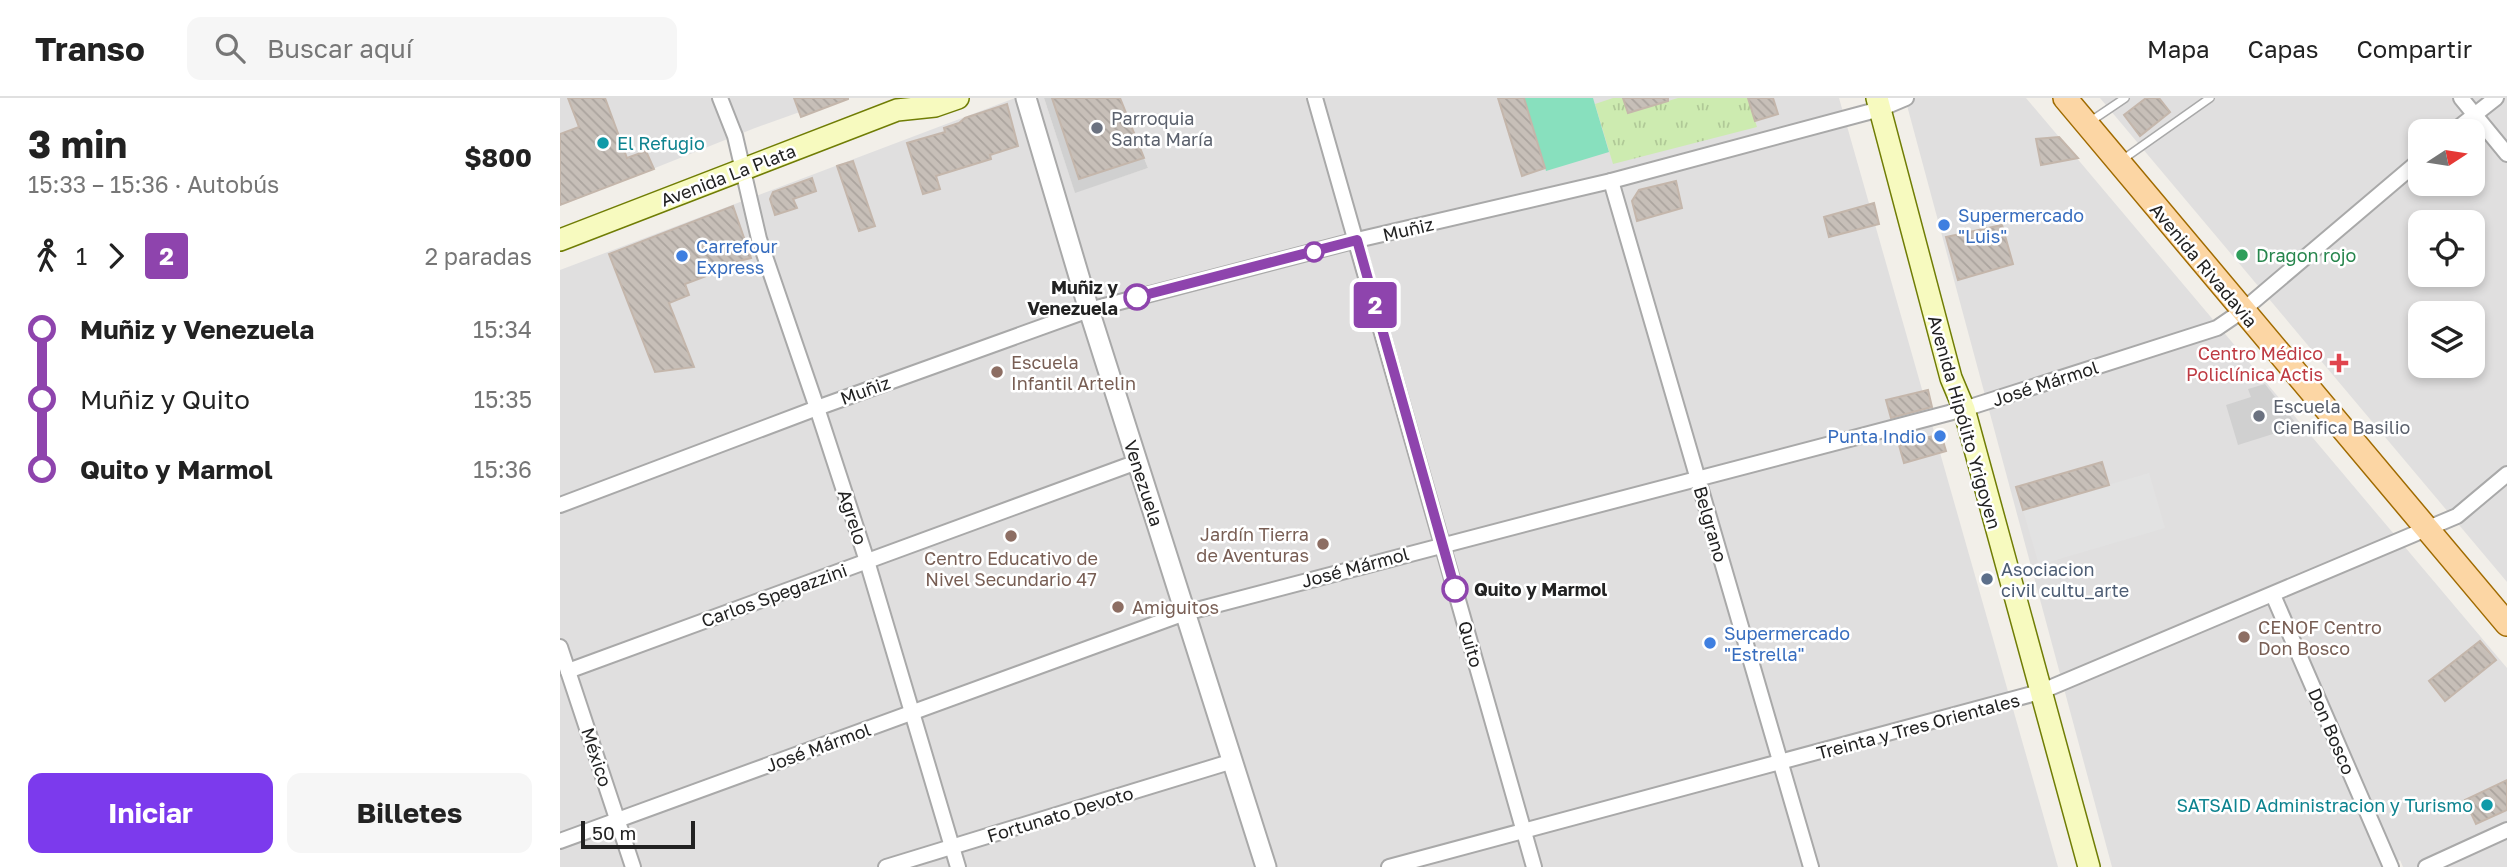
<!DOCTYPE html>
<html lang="es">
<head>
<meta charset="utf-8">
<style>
  :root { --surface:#fff; --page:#f6f6f6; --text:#222; --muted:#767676; --line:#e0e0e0; --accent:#7c3aed }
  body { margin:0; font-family:"Golos Text",sans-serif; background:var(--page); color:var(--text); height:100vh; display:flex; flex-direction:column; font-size:26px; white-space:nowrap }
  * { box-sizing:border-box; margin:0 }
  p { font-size:23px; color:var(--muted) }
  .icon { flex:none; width:38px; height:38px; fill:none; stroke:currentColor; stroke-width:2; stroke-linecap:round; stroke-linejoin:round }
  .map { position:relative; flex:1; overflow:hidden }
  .panel { display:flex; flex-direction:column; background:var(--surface); width:560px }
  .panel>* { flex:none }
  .badge { padding:0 14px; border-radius:5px; font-size:24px; line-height:46px }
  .needle { width:46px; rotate:78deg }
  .controls { position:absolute; left:1848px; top:21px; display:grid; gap:14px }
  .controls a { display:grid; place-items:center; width:77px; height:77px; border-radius:14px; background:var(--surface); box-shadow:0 4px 10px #0003; font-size:35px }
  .scale { position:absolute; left:21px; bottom:18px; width:114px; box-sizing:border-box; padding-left:7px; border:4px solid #222; border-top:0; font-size:19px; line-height:24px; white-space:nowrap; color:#222; -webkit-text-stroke:5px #fff; paint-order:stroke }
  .map>.badge { position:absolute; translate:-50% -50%; box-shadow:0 0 0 4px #fff }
  .legs { display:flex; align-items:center; gap:10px; height:77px; padding:0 28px; font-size:23px }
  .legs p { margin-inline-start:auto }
  .summary { display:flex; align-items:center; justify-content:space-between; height:119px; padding:0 28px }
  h1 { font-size:38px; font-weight:700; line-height:52px }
  .primary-button { display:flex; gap:14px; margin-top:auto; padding:14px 28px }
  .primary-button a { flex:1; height:80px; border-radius:14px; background:var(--accent); color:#fff; font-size:28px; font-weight:700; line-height:80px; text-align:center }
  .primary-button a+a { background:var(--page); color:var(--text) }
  ul { padding:0 28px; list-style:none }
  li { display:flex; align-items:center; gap:24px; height:70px; font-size:26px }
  li i { display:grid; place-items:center; width:10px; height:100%; margin:0 9px; background:currentColor }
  li i::after { content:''; width:18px; height:18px; margin:-9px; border:5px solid; border-radius:50%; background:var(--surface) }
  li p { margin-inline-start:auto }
  li:first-child i { background:linear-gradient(#0000 50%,currentColor 0) }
  li:last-child i { background:linear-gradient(currentColor 50%,#0000 0) }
  header { display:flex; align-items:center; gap:42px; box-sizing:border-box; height:98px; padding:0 35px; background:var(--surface); border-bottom:2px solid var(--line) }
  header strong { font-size:33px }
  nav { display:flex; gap:38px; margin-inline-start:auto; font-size:24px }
  .search { width:490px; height:63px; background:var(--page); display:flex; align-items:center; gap:18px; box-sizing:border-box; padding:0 24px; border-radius:14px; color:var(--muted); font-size:26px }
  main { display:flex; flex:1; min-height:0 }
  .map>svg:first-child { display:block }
  .residential { fill:#e0dfdf; fill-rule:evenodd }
  .religious { fill:#d0d0d0 }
  .grass { fill:url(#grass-tufts) }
  .pitch { fill:#88e0be }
  .parking { fill:#e2e2e2 }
  .building { fill:url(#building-back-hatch); stroke:#c4b6ab; stroke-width:2 }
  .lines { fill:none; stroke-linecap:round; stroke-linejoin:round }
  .service-casing { stroke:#a9a9a9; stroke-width:10 }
  .minor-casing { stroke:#a9a9a9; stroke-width:18 }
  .tertiary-casing { stroke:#a9a9a9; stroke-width:23 }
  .secondary-casing { stroke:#707d05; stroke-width:24 }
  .primary-casing { stroke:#a06b00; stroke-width:26 }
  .service { stroke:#fff; stroke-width:7 }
  .minor { stroke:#fff; stroke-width:14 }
  .tertiary { stroke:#fff; stroke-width:19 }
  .secondary { stroke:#f7fabf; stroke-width:21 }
  .primary { stroke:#fcd6a4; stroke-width:23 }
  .line-1-casing { stroke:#fff; stroke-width:16 }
  .line-1 { stroke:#8e44ad; stroke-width:10 }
  .worship-dot { fill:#6b7280; stroke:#fff; stroke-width:2.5 }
  .culture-dot { fill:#0f9aa8; stroke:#fff; stroke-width:2.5 }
  .shop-dot { fill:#3f7fe0; stroke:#fff; stroke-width:2.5 }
  .stop-1-dot { fill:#fff; stroke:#8e44ad; stroke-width:3.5 }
  .leisure-dot { fill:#2e9e5b; stroke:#fff; stroke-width:2.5 }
  .health-dot { fill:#e0444e; stroke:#fff; stroke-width:2.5 }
  .education-dot { fill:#8d6e63; stroke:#fff; stroke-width:2.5 }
  .service-dot { fill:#5c6f8a; stroke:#fff; stroke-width:2.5 }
  .labels { text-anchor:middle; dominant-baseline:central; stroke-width:5; stroke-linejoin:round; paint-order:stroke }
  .worship-label { font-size:18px; fill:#5b616d; stroke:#fff; text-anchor:start }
  .culture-label { font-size:18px; fill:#0d838f; stroke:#fff; text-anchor:start }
  .street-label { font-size:18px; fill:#222; stroke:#fff }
  .shop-label { font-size:18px; fill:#366cbe; stroke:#fff; text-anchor:start }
  .leisure-label { font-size:18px; fill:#27864d; stroke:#fff; text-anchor:start }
  .stop-label { font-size:18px; font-weight:bold; fill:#222; stroke:#fff; text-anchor:end }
  .health-label { font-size:18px; fill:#be3a42; stroke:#fff; text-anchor:end }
  .education-label { font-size:18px; fill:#785e54; stroke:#fff; text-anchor:start }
  .service-label { font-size:18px; fill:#4e5e75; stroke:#fff; text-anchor:start }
</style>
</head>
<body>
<header>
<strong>Transo</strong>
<div class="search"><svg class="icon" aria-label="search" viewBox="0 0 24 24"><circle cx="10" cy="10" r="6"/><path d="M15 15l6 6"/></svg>Buscar aquí</div>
<nav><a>Mapa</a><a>Capas</a><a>Compartir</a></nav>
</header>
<main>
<section class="panel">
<div class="summary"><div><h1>3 min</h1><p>15:33 – 15:36 · Autobús</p></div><b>$800</b></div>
<div class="legs"><svg class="icon" aria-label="walk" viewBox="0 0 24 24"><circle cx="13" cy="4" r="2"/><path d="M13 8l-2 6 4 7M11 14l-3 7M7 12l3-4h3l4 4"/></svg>1<svg class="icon" aria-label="forward" viewBox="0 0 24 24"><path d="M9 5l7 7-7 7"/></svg><b class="badge" style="background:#8e44ad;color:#fff">2</b><p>2 paradas</p></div>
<ul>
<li><i style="color:#8e44ad"></i><b>Muñiz y Venezuela</b><p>15:34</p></li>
<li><i style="color:#8e44ad"></i><span>Muñiz y Quito</span><p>15:35</p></li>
<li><i style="color:#8e44ad"></i><b>Quito y Marmol</b><p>15:36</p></li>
</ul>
<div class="primary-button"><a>Iniciar</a><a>Billetes</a></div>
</section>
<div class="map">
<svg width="1947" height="769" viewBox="0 0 1947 769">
  <defs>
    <pattern id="grass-tufts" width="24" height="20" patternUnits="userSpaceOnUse" patternTransform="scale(1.75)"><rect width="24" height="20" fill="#cdebb0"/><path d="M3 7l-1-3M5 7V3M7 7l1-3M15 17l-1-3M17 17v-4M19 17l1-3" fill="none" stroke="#b0c997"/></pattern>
    <pattern id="building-back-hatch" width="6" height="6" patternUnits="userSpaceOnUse" patternTransform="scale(1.75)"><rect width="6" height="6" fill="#c7bfb8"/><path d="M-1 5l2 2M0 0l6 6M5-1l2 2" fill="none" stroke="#aba49e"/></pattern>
  </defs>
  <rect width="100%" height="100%" fill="#f2efe9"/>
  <g class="residential">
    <polygon points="0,0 279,0 195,30 0,108"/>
    <polygon points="455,0 484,0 515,94 588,70 560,0 1279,0 1498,769 0,769 0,172"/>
    <polygon points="1345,0 1466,0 1947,570 1947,769 1843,769 1840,762 1824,769 1552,769"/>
    <path d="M1540,0H1947V484ZM1860,33H1913V86H1860ZM1860,124H1913V177H1860ZM1860,215H1913V268H1860Z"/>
  </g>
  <g class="religious">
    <polygon points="484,0 560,0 588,70 515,95"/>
    <polygon points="1705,286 1738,328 1678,347 1666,307 1691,299 1688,291"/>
  </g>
  <polygon class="grass" points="1053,0 1063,0 1068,15 1118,0 1188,0 1197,29 1053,66 1035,6"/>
  <polygon class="pitch" points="964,0 1033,0 1049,54 986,73"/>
  <polygon class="parking" points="1589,375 1605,430 1479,467 1463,412"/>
  <g class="building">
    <polygon points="8,0 45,0 67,60 86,53 94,71 0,107 0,36 19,29"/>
    <polygon points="234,0 288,0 288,1 241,19"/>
    <polygon points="492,0 560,0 584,60 519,81"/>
    <polygon points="938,0 964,0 985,70 962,78"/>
    <polygon points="1063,0 1108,0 1108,3 1068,15"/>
    <polygon points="1188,0 1213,0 1218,16 1195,23"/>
    <polygon points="1586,0 1599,0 1610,14 1580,38 1564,17"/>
    <polygon points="447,6 458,48 430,57 431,61 376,78 380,91 363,96 347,45 385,34 384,30 399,25 405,20"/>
    <polygon points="1499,39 1518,60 1481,67 1476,41"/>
    <polygon points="293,63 315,128 299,133 277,68"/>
    <polygon points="252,80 256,93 233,101 237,110 215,117 210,101 213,94"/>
    <polygon points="1116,83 1122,110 1077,123 1072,103 1079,92"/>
    <polygon points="1314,105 1319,126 1269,139 1264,119"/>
    <polygon points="173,108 191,160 155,169 157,174 125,186 129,197 109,205 134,269 95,274 49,156"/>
    <polygon points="1442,127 1453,166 1398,182 1386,139"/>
    <polygon points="1368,292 1372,309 1331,320 1326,302"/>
    <polygon points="1381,336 1386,353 1344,365 1339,347"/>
    <polygon points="1542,364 1549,387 1463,412 1456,389"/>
    <polygon points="1920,543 1936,562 1885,603 1869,583"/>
    <polygon points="1947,682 1947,712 1916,726 1905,702"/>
  </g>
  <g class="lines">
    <defs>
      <g id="service">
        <polyline points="1531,23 1565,0"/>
        <polyline points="1562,62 1650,0"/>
      </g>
      <g id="minor">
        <polyline points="160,0 175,38 199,141 257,310 307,463 398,769"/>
        <polyline points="755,0 974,769"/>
        <polyline points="1901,0 1947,56"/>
        <polyline points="1894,33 1936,0"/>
        <polyline points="1051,83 1251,769"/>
        <polyline points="0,407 257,310 529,212 797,142 1051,83 1320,11 1346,0"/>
        <polyline points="1713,497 1831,769"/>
        <polyline points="0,549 73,769"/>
        <polyline points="8,573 577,364"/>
        <polyline points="0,743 625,515 1404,311 1657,230 1682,213 1860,62"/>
        <polyline points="326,769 673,663"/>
        <polyline points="829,769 1480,594 1897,418 1947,376"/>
        <polyline points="1866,769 1947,732"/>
      </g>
      <polyline id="tertiary" points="466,0 529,212 706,769"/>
      <g id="secondary">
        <polyline points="1317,0 1391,280 1404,311 1529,769"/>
        <polyline points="0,142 337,12 375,8 398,0"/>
      </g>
      <polyline id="primary" points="1505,0 1947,526"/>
    </defs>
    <use href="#service" class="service-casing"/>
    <use href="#minor" class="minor-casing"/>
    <use href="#tertiary" class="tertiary-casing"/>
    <use href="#secondary" class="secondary-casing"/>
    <use href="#primary" class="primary-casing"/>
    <use href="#service" class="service"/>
    <use href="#minor" class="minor"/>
    <use href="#tertiary" class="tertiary"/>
    <use href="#secondary" class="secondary"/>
    <use href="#primary" class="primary"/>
  </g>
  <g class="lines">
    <defs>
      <polyline id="line-1" points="577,199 797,142 895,491"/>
    </defs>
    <use href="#line-1" class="line-1-casing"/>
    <use href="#line-1" class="line-1"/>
  </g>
  <g class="worship-dot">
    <circle cx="537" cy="30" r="7"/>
    <circle cx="1699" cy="318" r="7"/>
  </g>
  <g class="culture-dot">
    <circle cx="43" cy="45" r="7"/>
    <circle cx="1927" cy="707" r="7"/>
  </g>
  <g class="shop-dot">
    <circle cx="1384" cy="127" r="7"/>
    <circle cx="122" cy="158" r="7"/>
    <circle cx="1380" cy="338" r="7"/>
    <circle cx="1150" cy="545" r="7"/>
  </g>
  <g class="stop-1-dot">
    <circle cx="754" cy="154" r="9"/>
    <circle cx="577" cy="199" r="12"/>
    <circle cx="895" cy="491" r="12"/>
  </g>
  <circle class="leisure-dot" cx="1682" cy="157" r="7"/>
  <path class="health-dot" d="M1775.5 254.5h7v7h7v7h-7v7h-7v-7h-7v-7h7z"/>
  <g class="education-dot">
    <circle cx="437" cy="274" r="7"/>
    <circle cx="451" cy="438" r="7"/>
    <circle cx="763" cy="446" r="7"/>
    <circle cx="558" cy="509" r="7"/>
    <circle cx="1684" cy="539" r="7"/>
  </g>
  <circle class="service-dot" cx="1427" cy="481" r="7"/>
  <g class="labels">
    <g class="worship-label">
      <text x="551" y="20">Parroquia<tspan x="551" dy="21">Santa María</tspan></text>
      <text x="1713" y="308">Escuela<tspan x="1713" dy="21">Cienifica Basilio</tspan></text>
    </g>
    <g class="culture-label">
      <text x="57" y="45">El Refugio</text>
      <text x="1913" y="707" text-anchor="end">SATSAID Administracion y Turismo</text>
    </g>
    <g class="street-label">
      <text transform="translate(168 77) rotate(-21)">Avenida La Plata</text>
      <text transform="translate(848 131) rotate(-13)">Muñiz</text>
      <text transform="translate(1644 167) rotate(50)">Avenida Rivadavia</text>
      <text transform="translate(1485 285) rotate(-18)">José Mármol</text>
      <text transform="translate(305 292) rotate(-20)">Muñiz</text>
      <text transform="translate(1405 324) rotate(74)">Avenida Hipólito Yrigoyen</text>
      <text transform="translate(584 385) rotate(72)">Venezuela</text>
      <text transform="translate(293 419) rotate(72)">Agrelo</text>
      <text transform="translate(1151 426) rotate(74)">Belgrano</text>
      <text transform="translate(795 469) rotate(-15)">José Mármol</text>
      <text transform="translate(214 497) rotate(-20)">Carlos Spegazzini</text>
      <text transform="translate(911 546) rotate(74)">Quito</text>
      <text transform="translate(1358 628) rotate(-15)">Treinta y Tres Orientales</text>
      <text transform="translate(1772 633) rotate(67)">Don Bosco</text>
      <text transform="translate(258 649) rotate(-20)">José Mármol</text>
      <text transform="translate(37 659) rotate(72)">México</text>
      <text transform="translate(500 716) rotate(-17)">Fortunato Devoto</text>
    </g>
    <g class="shop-label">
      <text x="1398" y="117">Supermercado<tspan x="1398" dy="21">"Luis"</tspan></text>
      <text x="136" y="148">Carrefour<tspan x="136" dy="21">Express</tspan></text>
      <text x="1366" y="338" text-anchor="end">Punta Indio</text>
      <text x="1164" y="535">Supermercado<tspan x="1164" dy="21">"Estrella"</tspan></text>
    </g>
    <g class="leisure-label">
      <text x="1696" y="157">Dragon rojo</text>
    </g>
    <g class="stop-label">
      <text x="558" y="189">Muñiz y<tspan x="558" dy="21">Venezuela</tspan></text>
      <text x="914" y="491" text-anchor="start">Quito y Marmol</text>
    </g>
    <g class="health-label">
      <text x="1763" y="255">Centro Médico<tspan x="1763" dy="21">Policlínica Actis</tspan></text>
    </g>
    <g class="education-label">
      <text x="451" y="264">Escuela<tspan x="451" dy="21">Infantil Artelin</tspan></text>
      <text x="749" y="436" text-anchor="end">Jardín Tierra<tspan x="749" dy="21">de Aventuras</tspan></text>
      <text x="451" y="460" text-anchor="middle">Centro Educativo de<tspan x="451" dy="21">Nivel Secundario 47</tspan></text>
      <text x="572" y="509">Amiguitos</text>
      <text x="1698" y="529">CENOF Centro<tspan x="1698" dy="21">Don Bosco</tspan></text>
    </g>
    <g class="service-label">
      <text x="1441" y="471">Asociacion<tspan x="1441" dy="21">civil cultu_arte</tspan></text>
    </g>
  </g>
</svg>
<div class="controls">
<a><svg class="needle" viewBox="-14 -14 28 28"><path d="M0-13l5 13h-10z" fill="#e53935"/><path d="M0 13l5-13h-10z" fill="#767676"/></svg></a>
<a><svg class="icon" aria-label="locate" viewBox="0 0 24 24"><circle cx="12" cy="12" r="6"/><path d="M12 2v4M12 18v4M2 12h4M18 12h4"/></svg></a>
<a><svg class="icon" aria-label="layers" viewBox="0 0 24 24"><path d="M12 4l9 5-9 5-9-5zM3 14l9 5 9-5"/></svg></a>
</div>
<div class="scale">50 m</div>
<b class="badge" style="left:815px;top:207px;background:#8e44ad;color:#fff">2</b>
</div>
</main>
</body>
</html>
